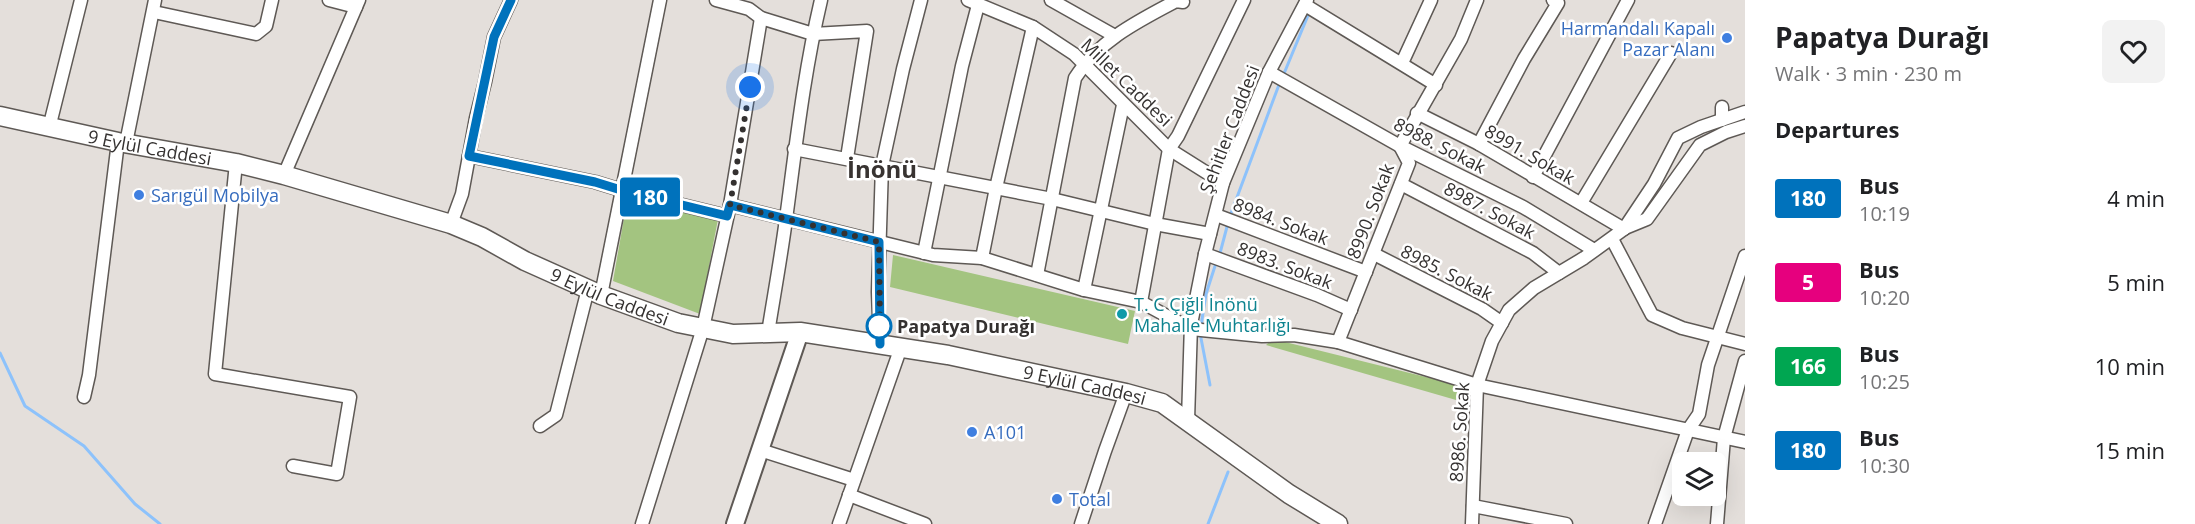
<!DOCTYPE html>
<html lang="en">
<head>
<meta charset="utf-8">
<style>
  :root { --surface:#fff; --page:#f2f2f2; --text:#202124; --muted:#757577 }
  body { margin:0; font-family:"Open Sans",sans-serif; background:var(--page); color:var(--text); height:100vh; display:flex; flex-direction:column; font-size:22px; white-space:nowrap }
  * { box-sizing:border-box; margin:0 }
  p { font-size:20px; color:var(--muted) }
  .icon { flex:none; width:33px; height:33px; fill:none; stroke:currentColor; stroke-width:2; stroke-linecap:round; stroke-linejoin:round }
  .map { position:relative; flex:1; overflow:hidden }
  .side { display:flex; flex-direction:column; background:var(--surface); width:450px }
  .side>* { flex:none }
  .badge { padding:0 12px; border-radius:4px; font-size:21px; line-height:39px }
  .tools { position:absolute; left:1672px; top:452px; display:grid; gap:12px }
  .tools a { display:grid; place-items:center; width:54px; height:54px; border-radius:9px; background:var(--surface); box-shadow:0 6px 24px #0002; font-size:30px }
  .you { position:absolute; width:30px; height:30px; margin:-15px; border:4px solid #fff; border-radius:50%; background:#1a73e8; box-shadow:0 0 0 9px #1a73e833 }
  .map>.badge { position:absolute; translate:-50% -50%; box-shadow:0 0 0 3px #fff }
  h2 { padding:0 30px; font-size:22px; line-height:54px }
  .round { display:grid; place-items:center; flex:none; width:63px; height:63px; border-radius:9px; background:var(--page) }
  .head { display:flex; align-items:center; justify-content:space-between; height:102px; padding:0 30px }
  h1 { font-size:28px; font-weight:700; line-height:45px }
  ul { padding:0; list-style:none }
  li { display:flex; align-items:center; gap:18px; height:84px; padding:0 30px }
  li div { flex:1 }
  li b { display:block; font-size:22px }
  li em { font-style:normal }
  li .badge { min-width:66px; font-weight:700; text-align:center }
  main { display:flex; flex:1; min-height:0 }
  .map>svg:first-child { display:block }
  .green { fill:#a3c480 }
  .lines { fill:none; stroke-linecap:round; stroke-linejoin:round }
  .stream { stroke:#8dc2fb; stroke-width:3 }
  .street-casing { stroke:#5e5955; stroke-width:15 }
  .secondary-casing { stroke:#5e5955; stroke-width:20 }
  .primary-casing { stroke:#5e5955; stroke-width:21 }
  .street { stroke:#fff; stroke-width:12 }
  .secondary { stroke:#fff; stroke-width:16 }
  .primary { stroke:#fff; stroke-width:18 }
  .line-casing { stroke:#fff; stroke-width:14 }
  .line { stroke:#0072bc; stroke-width:9 }
  .walk { stroke:#343130; stroke-width:6; stroke-dasharray:0 10.8 }
  .shop-dot { fill:#3f7fe0; stroke:#fff; stroke-width:2 }
  .culture-dot { fill:#0f9aa8; stroke:#fff; stroke-width:2 }
  .stop-dot { fill:#fff; stroke:#0072bc; stroke-width:3 }
  .labels { text-anchor:middle; dominant-baseline:central; stroke-width:5; stroke-linejoin:round; paint-order:stroke }
  .shop-label { font-size:18px; fill:#366cbe; stroke:#fff; text-anchor:start }
  .street-label { font-size:18px; fill:#343130; stroke:#fff }
  .culture-label { font-size:18px; fill:#0d838f; stroke:#fff; text-anchor:start }
  .stop-label { font-size:18px; font-weight:bold; fill:#343130; stroke:#fff; text-anchor:start }
  .district-label { font-size:24px; font-weight:bold; fill:#383331; stroke:#fff }
</style>
</head>
<body>
<main>
<div class="map">
<svg width="1745" height="524" viewBox="0 0 1745 524">
  <rect width="100%" height="100%" fill="#e4dfdb"/>
  <g class="green">
    <polygon points="627,201 718,219 700,314 613,281"/>
    <polygon points="893,255 1135,311 1128,344 890,287"/>
    <polygon points="1273,339 1458,385 1456,400 1266,345"/>
  </g>
  <g class="lines">
    <g class="stream">
      <polyline points="1283,76 1309,13"/>
      <polyline points="1230,216 1280,82"/>
      <polyline points="1219,257 1228,223"/>
      <polyline points="1201,326 1206,294 1216,263"/>
      <polyline points="1200,333 1210,385"/>
      <polyline points="0,353 25,406 84,446 135,504 160,524"/>
      <polyline points="1208,524 1228,472"/>
    </g>
    <defs>
      <g id="street">
        <polyline points="329,0 356,7"/>
        <polyline points="716,0 749,9 761,18 813,34 867,31 847,158"/>
        <polyline points="968,0 1033,27 1074,54 1169,149 1223,183"/>
        <polyline points="1051,0 1115,36"/>
        <polyline points="1305,5 1436,85"/>
        <polyline points="154,12 256,34 266,26 272,0"/>
        <polyline points="1402,63 1431,0"/>
        <polyline points="1269,72 1400,146 1523,207 1594,250"/>
        <polyline points="1722,107 1722,120"/>
        <polyline points="1417,113 1479,144 1624,229"/>
        <polyline points="49,128 81,0"/>
        <polyline points="126,143 155,0"/>
        <polyline points="1479,144 1524,59 1558,3 1553,0"/>
        <polyline points="794,149 1052,199 1155,224 1210,234"/>
        <polyline points="469,156 595,182 621,190 727,216"/>
        <polyline points="236,163 215,374 350,397 337,474 293,466"/>
        <polyline points="284,175 359,0"/>
        <polyline points="1533,177 1628,0"/>
        <polyline points="1401,184 1533,253 1559,273"/>
        <polyline points="1581,203 1671,53"/>
        <polyline points="730,205 933,255 982,258 1084,290 1141,302 1191,329 1262,336 1294,335 1338,342 1477,385 1745,442"/>
        <polyline points="1216,215 1366,272"/>
        <polyline points="451,224 462,194 476,118 485,82 494,37 511,0"/>
        <polyline points="1625,228 1647,219 1700,145 1726,132 1745,126"/>
        <polyline points="1612,239 1652,315 1682,328 1745,344"/>
        <polyline points="924,253 962,66 978,5"/>
        <polyline points="1205,254 1317,295 1351,310"/>
        <polyline points="1374,254 1482,309 1502,323"/>
        <polyline points="982,258 996,188 1033,27"/>
        <path d="M1037,275L1075,78C1098,41 1138,21 1176,1L1183,2"/>
        <polyline points="1084,290 1123,105"/>
        <polyline points="601,295 660,0"/>
        <polyline points="1141,302 1169,149 1178,136 1244,0"/>
        <path d="M768,333C774,295 781,257 786,219C796,145 804,72 821,0"/>
        <polyline points="1338,342 1409,163 1400,146 1461,39 1477,0"/>
        <polyline points="880,344 878,292 882,166 903,69 921,0"/>
        <polyline points="84,397 89,375 118,142"/>
        <polyline points="1188,420 1191,324 1205,254 1223,183 1269,72 1307,0"/>
        <polyline points="540,426 556,415 588,289"/>
        <polyline points="760,450 854,480"/>
        <polyline points="849,495 925,524"/>
        <polyline points="1473,506 1566,524"/>
        <polyline points="642,524 703,328 730,205 761,18"/>
        <polyline points="839,524 901,347"/>
        <polyline points="1081,524 1105,451 1126,393"/>
        <polyline points="1472,524 1477,385 1492,341 1509,310 1534,288 1584,258 1624,229 1654,184 1678,138 1701,127 1745,112"/>
        <polyline points="1655,524 1688,430 1699,414 1708,365 1745,256"/>
        <polyline points="1717,524 1724,438 1745,361"/>
      </g>
      <polyline id="secondary" points="735,524 800,332"/>
      <g id="primary">
        <path id="s1" d="M0,116L118,142L236,163L284,175L451,224L482,237L525,261L601,295L678,323L733,334L800,332L948,355L1126,393L1162,403L1289,494L1338,524"/>
      </g>
    </defs>
    <use href="#street" class="street-casing"/>
    <use href="#secondary" class="secondary-casing"/>
    <use href="#primary" class="primary-casing"/>
    <use href="#street" class="street"/>
    <use href="#secondary" class="secondary"/>
    <use href="#primary" class="primary"/>
  </g>
  <g class="lines">
    <defs>
      <polyline id="line" points="511,0 494,37 469,156 595,182 621,190 727,216 730,205 879,242 880,344"/>
    </defs>
    <use href="#line" class="line-casing"/>
    <use href="#line" class="line"/>
    <polyline class="walk" points="750,87 730,205 879,242 880,329 879,326"/>
  </g>
  <g class="shop-dot">
    <circle cx="1727" cy="38" r="6"/>
    <circle cx="139" cy="195" r="6"/>
    <circle cx="972" cy="432" r="6"/>
    <circle cx="1057" cy="499" r="6"/>
  </g>
  <circle class="culture-dot" cx="1122" cy="314" r="6"/>
  <circle class="stop-dot" cx="879" cy="326" r="12"/>
  <g class="labels">
    <g class="shop-label">
      <text x="1715" y="28" text-anchor="end">Harmandalı Kapalı<tspan x="1715" dy="21">Pazar Alanı</tspan></text>
      <text x="151" y="195">Sarıgül Mobilya</text>
      <text x="984" y="432">A101</text>
      <text x="1069" y="499">Total</text>
    </g>
    <g class="street-label">
      <text transform="translate(1127 82) rotate(44)">Millet Caddesi</text>
      <text transform="translate(1229 129) rotate(-69)">Şehitler Caddesi</text>
      <text transform="translate(1440 145) rotate(27)">8988. Sokak</text>
      <text stroke="none"><textPath href="#s1" startOffset="153">9 Eylül Caddesi</textPath></text>
      <text transform="translate(1530 154) rotate(30)">8991. Sokak</text>
      <text transform="translate(1490 210) rotate(28)">8987. Sokak</text>
      <text transform="translate(1370 211) rotate(-69)">8990. Sokak</text>
      <text transform="translate(1281 221) rotate(21)">8984. Sokak</text>
      <text transform="translate(1285 265) rotate(21)">8983. Sokak</text>
      <text transform="translate(1447 272) rotate(27)">8985. Sokak</text>
      <text stroke="none"><textPath href="#s1" startOffset="639">9 Eylül Caddesi</textPath></text>
      <text stroke="none"><textPath href="#s1" startOffset="1125">9 Eylül Caddesi</textPath></text>
      <text transform="translate(1459 432) rotate(-86)">8986. Sokak</text>
    </g>
    <g class="culture-label">
      <text x="1134" y="304">T. C Çiğli İnönü<tspan x="1134" dy="21">Mahalle Muhtarlığı</tspan></text>
    </g>
    <g class="stop-label">
      <text x="897" y="326">Papatya Durağı</text>
    </g>
    <g class="district-label">
      <text x="882" y="168">İnönü</text>
    </g>
  </g>
</svg>
<div class="tools">
<a><svg class="icon" aria-label="layers" viewBox="0 0 24 24"><path d="M12 4l9 5-9 5-9-5zM3 14l9 5 9-5"/></svg></a>
</div>
<div class="you" style="left:750px;top:87px"></div>
<b class="badge" style="left:650px;top:197px;background:#0072bc;color:#fff">180</b>
</div>
<section class="side">
<div class="head"><div><h1>Papatya Durağı</h1><p>Walk · 3 min · 230 m</p></div><a class="round"><svg class="icon" aria-label="heart" viewBox="0 0 24 24"><path d="M12 20l-8-8c-3-5 5-10 8-4 3-6 11-1 8 4z"/></svg></a></div>
<h2>Departures</h2>
<ul>
<li><span class="badge" style="background:#0072bc;color:#fff">180</span><div><b>Bus</b><p>10:19</p></div><em>4 min</em></li>
<li><span class="badge" style="background:#e6007e;color:#fff">5</span><div><b>Bus</b><p>10:20</p></div><em>5 min</em></li>
<li><span class="badge" style="background:#00a651;color:#fff">166</span><div><b>Bus</b><p>10:25</p></div><em>10 min</em></li>
<li><span class="badge" style="background:#0072bc;color:#fff">180</span><div><b>Bus</b><p>10:30</p></div><em>15 min</em></li>
</ul>
</section>
</main>
</body>
</html>
